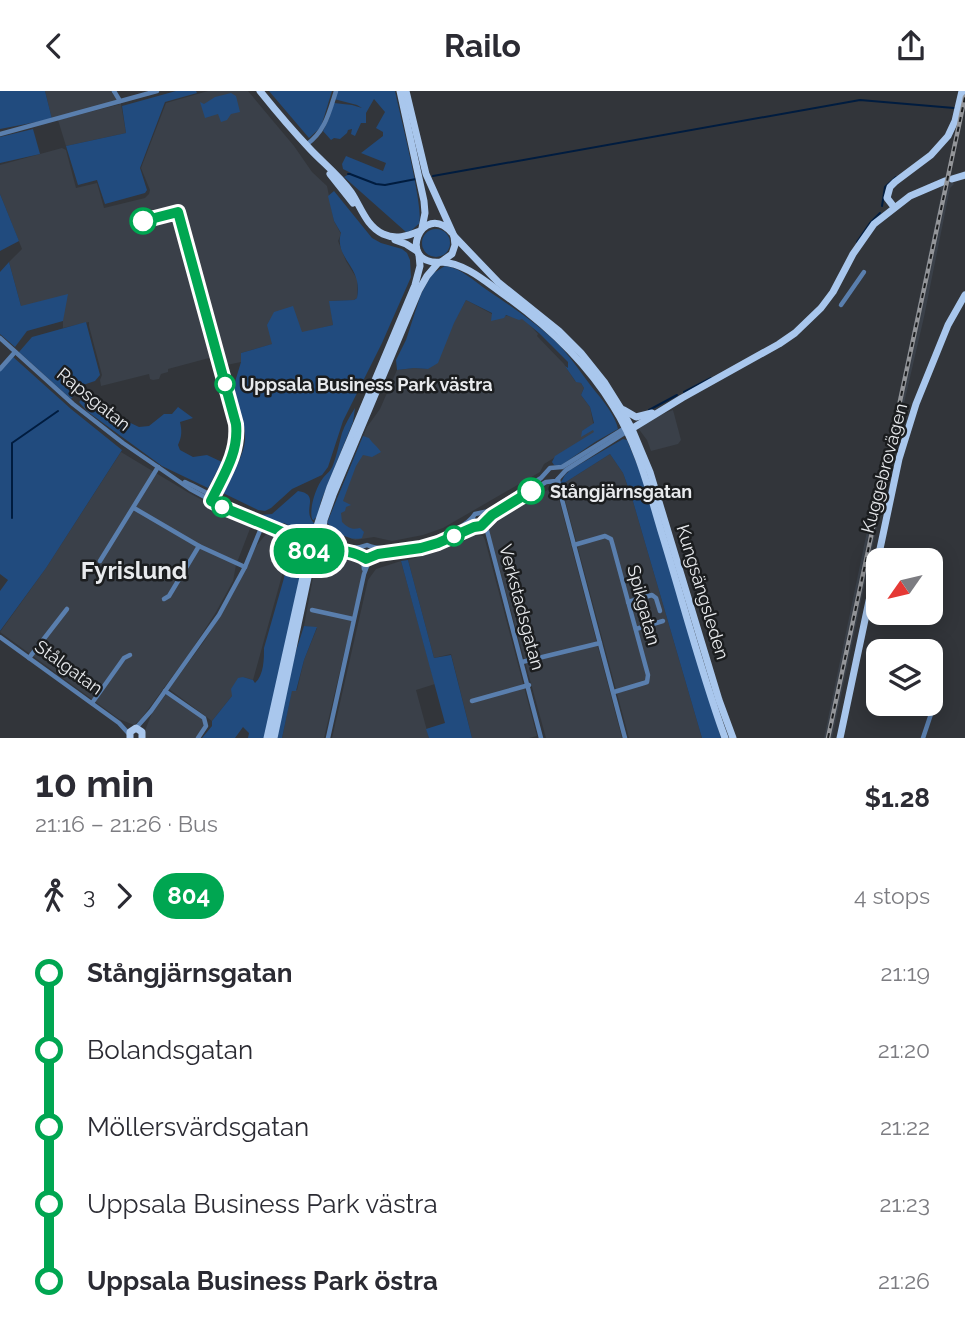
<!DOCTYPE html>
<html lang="en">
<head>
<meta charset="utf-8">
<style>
  :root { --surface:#fff; --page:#f7f7f7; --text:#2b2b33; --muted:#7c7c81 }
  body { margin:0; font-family:Raleway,sans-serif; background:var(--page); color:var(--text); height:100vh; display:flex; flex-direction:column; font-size:26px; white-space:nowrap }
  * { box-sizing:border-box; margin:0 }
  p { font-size:23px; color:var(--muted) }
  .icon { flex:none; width:38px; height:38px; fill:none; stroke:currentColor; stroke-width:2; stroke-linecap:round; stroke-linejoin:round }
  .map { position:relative; height:647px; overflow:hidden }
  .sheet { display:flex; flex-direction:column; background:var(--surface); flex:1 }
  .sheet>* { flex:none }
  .badge { padding:0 14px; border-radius:23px; font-size:24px; line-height:46px }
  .needle { width:46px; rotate:236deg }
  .controls { position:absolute; left:866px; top:457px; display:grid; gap:14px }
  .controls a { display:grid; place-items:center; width:77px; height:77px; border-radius:14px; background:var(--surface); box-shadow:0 4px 18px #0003; font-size:35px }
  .map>.badge { position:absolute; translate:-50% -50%; box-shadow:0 0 0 4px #fff }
  .legs { display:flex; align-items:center; gap:10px; height:77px; padding:0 35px; font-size:23px }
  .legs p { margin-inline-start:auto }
  .head { display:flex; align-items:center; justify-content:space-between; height:119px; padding:0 35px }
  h1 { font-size:38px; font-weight:700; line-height:52px }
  ul { padding:0 35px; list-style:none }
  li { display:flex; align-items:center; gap:24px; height:77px; font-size:26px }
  li i { display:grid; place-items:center; width:10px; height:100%; margin:0 9px; background:currentColor }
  li i::after { content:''; width:18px; height:18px; margin:-9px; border:5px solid; border-radius:50%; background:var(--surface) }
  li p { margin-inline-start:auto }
  li:first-child i { background:linear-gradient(#0000 50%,currentColor 0) }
  li:last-child i { background:linear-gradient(currentColor 50%,#0000 0) }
  header { display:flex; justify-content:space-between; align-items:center; height:91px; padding:0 35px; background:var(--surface); font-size:32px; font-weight:700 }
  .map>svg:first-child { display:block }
  .built { fill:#3a4049 }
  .green { fill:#214b7e }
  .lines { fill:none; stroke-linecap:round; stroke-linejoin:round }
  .stream { stroke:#001c3f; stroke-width:2 }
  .minor { stroke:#5a7fae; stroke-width:4.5 }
  .major { stroke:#a9c7ed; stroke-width:7 }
  .rail-casing { stroke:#939599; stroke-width:4.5 }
  .rail { stroke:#1b1d1f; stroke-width:2; stroke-dasharray:5; stroke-linecap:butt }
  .line-1-casing { stroke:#fff; stroke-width:16 }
  .line-1 { stroke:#00a651; stroke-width:10 }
  .stop-1-dot { fill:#fff; stroke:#00a651; stroke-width:3.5 }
  .labels { text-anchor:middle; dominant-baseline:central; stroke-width:5; stroke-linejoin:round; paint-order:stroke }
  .stop-label { font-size:18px; font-weight:bold; fill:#e8eaed; stroke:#1b1d1f; text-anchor:start }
  .street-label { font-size:18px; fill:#e8eaed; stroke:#1b1d1f }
  .district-label { font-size:24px; font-weight:bold; fill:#e8eaed; stroke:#1b1d1f }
</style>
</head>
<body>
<header><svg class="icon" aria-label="back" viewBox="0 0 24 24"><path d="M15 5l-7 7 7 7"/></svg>Railo<svg class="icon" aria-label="share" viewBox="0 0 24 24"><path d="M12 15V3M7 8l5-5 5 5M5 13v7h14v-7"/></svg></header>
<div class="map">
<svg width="965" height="647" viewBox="0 0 965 647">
  <rect width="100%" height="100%" fill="#32353a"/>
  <g class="built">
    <polygon points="45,0 114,0 120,10 52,28"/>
    <polygon points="208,0 248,0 294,55 312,81 327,95 334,130 341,143 338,150 346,170 357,188 357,207 354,209 330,210 333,234 302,242 273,253 241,262 241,271 217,276 216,271 213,271 209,267 168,278 168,281 161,283 159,288 153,289 150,288 149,283 101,295 100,289 102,284 89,235 89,231 63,237 63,230 21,215 9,171 22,158 0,103 0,74 62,57 66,59 76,97 97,92 104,117 145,107 149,103 150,99 141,77 166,12"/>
    <polygon points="121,13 126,42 66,55 58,29"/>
    <polygon points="952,91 954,93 950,97 924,226 892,364 832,647 824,647 870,426 897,312 942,100 940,97 944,93"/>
    <polygon points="466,209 492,223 523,227 538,243 537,245 564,273 575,290 581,292 584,297 581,304 590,316 595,342 544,373 540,381 443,437 423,444 392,450 374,446 355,449 343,444 327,432 367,336 380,318 397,279 414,277 428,278"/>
    <polygon points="673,319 681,349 678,353 651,360 647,349 638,337 655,326"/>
    <polygon points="121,361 189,402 251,435 236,474 233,490 216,521 191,560 141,628 134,634 119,628 0,541 46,477"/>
    <polygon points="610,363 623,382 632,407 702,647 629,647 561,394"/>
    <polygon points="551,397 557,401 622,647 546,647 489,440 493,432"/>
    <polygon points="268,441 286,447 289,459 253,589 243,586 232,605 212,630 169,598 205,549 235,498 257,454"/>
    <polygon points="475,444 483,445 485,449 537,645 529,647 472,647 451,563 434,567 408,469 446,457"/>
    <polygon points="325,461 356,465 363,472 363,483 324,647 282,647 292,599 297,599 304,569 317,537 304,535 317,465"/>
    <polygon points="401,470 435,593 416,599 429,647 332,647 368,489 376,478"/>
    <polygon points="167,602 206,630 198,647 145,647 144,642 152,622"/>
  </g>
  <g class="green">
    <polygon points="0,0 45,0 52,28 0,38"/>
    <polygon points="176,0 196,0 197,2 165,11 140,77 147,99 145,102 105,113 97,89 78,94 66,55 126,42 122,15"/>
    <polygon points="269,0 332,0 321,36 309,47"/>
    <path d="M336,0H395C399,20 425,120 419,133C418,133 411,140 411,140L406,141L344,86L351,82L343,78L342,73L346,65L383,80L386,72L361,62L383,45V41L376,37L385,21L374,8L366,22V32H361L355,45L351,43L352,38L348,39L347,42L340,48L334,47L331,49L323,40L329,28L334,12L352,14L362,17L357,14L334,8Z"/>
    <polygon points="231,2 236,5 240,21 231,23 227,29 221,31 218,23 205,27 200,11 204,13 215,6"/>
    <polygon points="33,38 40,63 0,72 0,46"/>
    <path d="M334,100L372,147L381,152L402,158L407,162L410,169L411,186L382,252L343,330L328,376L322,384L292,398L271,417L265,420L258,419L223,402C230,387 246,362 245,346C245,331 238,316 231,304L241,271V262L272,253L267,234L274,221L293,215L302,241L333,234L329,210L354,209L357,207C358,201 358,195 357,190C353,172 335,162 341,142L334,130L328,105Z"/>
    <polygon points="0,103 19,150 0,160"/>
    <circle cx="436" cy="152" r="14"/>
    <polygon points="9,171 21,215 68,203 63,230 27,240 15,256 0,243 0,181"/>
    <path d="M445,175C461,177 474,190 487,199C512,216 538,233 560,255C575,271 586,290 600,306C607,315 616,327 618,338L595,351L563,373L560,375L554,374L552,371L555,365L594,341L593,339L581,346L582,340L594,332L590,316L581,304L584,297L581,292L576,291L565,275L568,277V271L539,242L522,228L519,229L506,224L504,227L491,230L492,222L466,209L454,232L438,272L428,278L414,277L397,279L396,269L406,249L421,203L432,183Z"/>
    <polygon points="86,231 100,284 95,290 83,294 71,308 19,261 32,246"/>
    <polygon points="12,265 71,318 122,359 46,477 0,540 0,500 8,489 0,483 0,278"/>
    <path d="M81,309L98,313L112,326L120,327L139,336L149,335L164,323H172L178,316L193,327L180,331C182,340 182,345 178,354L180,359L193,366L207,364L222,371L208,397L162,375L88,321L79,311Z"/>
    <path d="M355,317L353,331L321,410L317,426L314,428L315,430L312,428C309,417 316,396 323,387C327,382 331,380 333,374C337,363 339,353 342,342C345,333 350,325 355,317Z"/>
    <path d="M363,345L369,347C373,353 377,355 381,361L372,366L363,364L356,375L343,410L351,414L346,416L345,420L341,422L342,431C348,437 352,439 360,437L364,441L362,447C348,451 337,440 327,432Z"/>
    <polygon points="623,348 627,349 641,383 721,647 702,647 632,407 623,382 610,363 561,394 560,393 565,384 570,379"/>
    <path d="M298,400C322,404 300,419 315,433L311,440L302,441L284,432H274L260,426V424L272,423Z"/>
    <path d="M291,447L298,450L306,458L265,647H248L249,642L243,636L235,647H202L212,635V630L232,605L231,598L238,587L243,586L253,589L255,592C264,584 264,568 264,557L284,487L286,474L292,459L289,457Z"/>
    <polygon points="408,469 434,567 451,564 472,647 429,647 426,638 445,632 401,470"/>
    <polygon points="304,535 317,536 304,569 296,600 292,600 282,647 277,647 294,566"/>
  </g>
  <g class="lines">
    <g class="stream">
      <polyline points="348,83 350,83 376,93 385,94 416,88"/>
      <polyline points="433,85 860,9 954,17"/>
      <polyline points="882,115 885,96 896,86"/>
      <polyline points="857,151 870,132 880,122"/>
      <polyline points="684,301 711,287"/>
      <polyline points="649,319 677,304"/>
      <polyline points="12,427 12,352 58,320"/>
    </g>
    <g class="minor">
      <polyline points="114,0 120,10"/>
      <polyline points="0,43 157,0"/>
      <path d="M306,54C325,41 329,22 336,0"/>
      <polyline points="841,214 864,181"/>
      <polyline points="0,247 73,313 123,352 158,376 190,398 227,418 297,447 304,452"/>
      <polyline points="0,278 15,261"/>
      <polyline points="558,388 560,401 625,647"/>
      <path d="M185,391C212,403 283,446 308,443"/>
      <path d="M212,406C225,382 239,360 236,333"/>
      <polyline points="134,417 199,455 245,476"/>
      <polyline points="473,427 473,430 477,435 483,434 492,424 546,391 556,390 566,379 626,341"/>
      <polyline points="485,432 541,647"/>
      <path d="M326,450C337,457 355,459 367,454C390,465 462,445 475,423L489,420L541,387L550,377L562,376L625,337"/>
      <polyline points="574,454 605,445 611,448 613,455 648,584 647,591 644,592 614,601"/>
      <polyline points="323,459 361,464"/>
      <polyline points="373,465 421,457 438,452 477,435"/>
      <polyline points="363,467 364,478"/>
      <polyline points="100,470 158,376"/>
      <polyline points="164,508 169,505 199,455"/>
      <polyline points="628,511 652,504 656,507 660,520"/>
      <polyline points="312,519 353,528"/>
      <polyline points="636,538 663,530"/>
      <polyline points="0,546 119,632 129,643"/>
      <polyline points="29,567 67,518"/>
      <polyline points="522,571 600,552"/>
      <polyline points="165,600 204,627 206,635 198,647"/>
      <polyline points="472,610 529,594"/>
      <polyline points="92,612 124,567 130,564"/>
      <polyline points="136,637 151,620 219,524 245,476 264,430"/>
      <polyline points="328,647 364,483 369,470 374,462 373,458"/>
      <polyline points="923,647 935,611"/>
    </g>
    <g class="major">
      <path d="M260,0C276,20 292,39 310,58C323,72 339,84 351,101C361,116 366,135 383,143C396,149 407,145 420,140"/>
      <polyline points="400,0 424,110 425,122 422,137"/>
      <path d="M406,0L426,83L454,145L455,154L452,163L441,171C395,175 422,108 452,142"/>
      <polyline points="330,83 353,112"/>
      <polyline points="952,88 965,84"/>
      <polyline points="894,116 887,107 890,96 895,91 931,64 948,45 955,30 962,0"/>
      <polyline points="454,145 498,191 559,240 581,262 605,292 620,316 632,338 650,381 719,609 733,647"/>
      <polyline points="395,149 406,153 417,160"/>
      <path d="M441,171C467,172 489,194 510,208C551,238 586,271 613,315C638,354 649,400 662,443C683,511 701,581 725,647"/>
      <polyline points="624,319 636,326 652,322"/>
      <polyline points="628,340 682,307 779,253 795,242 821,217 833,201 853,163 874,133 910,105 945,90"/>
      <polyline points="312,441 317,435 330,396 415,194 420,175 419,164"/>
      <polyline points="322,444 324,429 333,404 419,199 427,185 438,172"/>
      <polyline points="130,647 130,641 136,637 142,641 142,647"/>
      <path d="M267,647L307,468L305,448L309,443L316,441L323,445L325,452C323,461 314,463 311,472L274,647"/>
      <polyline points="840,647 899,368 916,313 948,234 965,204"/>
    </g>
    <defs>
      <polyline id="rail" points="828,647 965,6"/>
    </defs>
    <use href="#rail" class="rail-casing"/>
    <use href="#rail" class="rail"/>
  </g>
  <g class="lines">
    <defs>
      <path id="line-1" d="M143,130L178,121L236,333C239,362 223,385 211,410L227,418L297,447C303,451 304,456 309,460C315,464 320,459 326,459C338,458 356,461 366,468L378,463L421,457L438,452L474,436L481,435L492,424L531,400"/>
    </defs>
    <use href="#line-1" class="line-1-casing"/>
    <use href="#line-1" class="line-1"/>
  </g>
  <g class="stop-1-dot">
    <circle cx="143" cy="130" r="12"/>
    <circle cx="225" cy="293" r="9"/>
    <circle cx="531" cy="400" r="12"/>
    <circle cx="222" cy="416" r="9"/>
    <circle cx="454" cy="445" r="9"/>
  </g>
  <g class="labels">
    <g class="stop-label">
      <text x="241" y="293">Uppsala Business Park västra</text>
      <text x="550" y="400">Stångjärnsgatan</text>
    </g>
    <g class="street-label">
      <text transform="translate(94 308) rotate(39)">Rapsgatan</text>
      <text transform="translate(884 377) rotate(-75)">Kuggebrovägen</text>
      <text transform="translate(703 501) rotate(73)">Kungsängsleden</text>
      <text transform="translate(644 514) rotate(75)">Spikgatan</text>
      <text transform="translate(522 516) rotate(75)">Verkstadsgatan</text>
      <text transform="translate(69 576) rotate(36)">Stålgatan</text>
    </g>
    <g class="district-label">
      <text x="134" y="479">Fyrislund</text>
    </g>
  </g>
</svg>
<div class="controls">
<a><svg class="needle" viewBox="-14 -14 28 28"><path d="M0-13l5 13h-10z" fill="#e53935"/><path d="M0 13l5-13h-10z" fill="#7c7c81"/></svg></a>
<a><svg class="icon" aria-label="layers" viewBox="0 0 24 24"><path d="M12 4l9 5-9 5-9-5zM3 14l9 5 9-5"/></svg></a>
</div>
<b class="badge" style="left:309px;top:460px;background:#00a651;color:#fff">804</b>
</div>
<section class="sheet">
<div class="head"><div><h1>10 min</h1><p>21:16 – 21:26 · Bus</p></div><b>$1.28</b></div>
<div class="legs"><svg class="icon" aria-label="walk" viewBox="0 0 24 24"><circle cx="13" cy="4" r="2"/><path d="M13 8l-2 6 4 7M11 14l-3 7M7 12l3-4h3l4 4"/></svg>3<svg class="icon" aria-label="forward" viewBox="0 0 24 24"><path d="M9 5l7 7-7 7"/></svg><b class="badge" style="background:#00a651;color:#fff">804</b><p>4 stops</p></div>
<ul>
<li><i style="color:#00a651"></i><b>Stångjärnsgatan</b><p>21:19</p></li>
<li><i style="color:#00a651"></i><span>Bolandsgatan</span><p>21:20</p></li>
<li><i style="color:#00a651"></i><span>Möllersvärdsgatan</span><p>21:22</p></li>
<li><i style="color:#00a651"></i><span>Uppsala Business Park västra</span><p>21:23</p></li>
<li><i style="color:#00a651"></i><b>Uppsala Business Park östra</b><p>21:26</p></li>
</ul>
</section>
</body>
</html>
